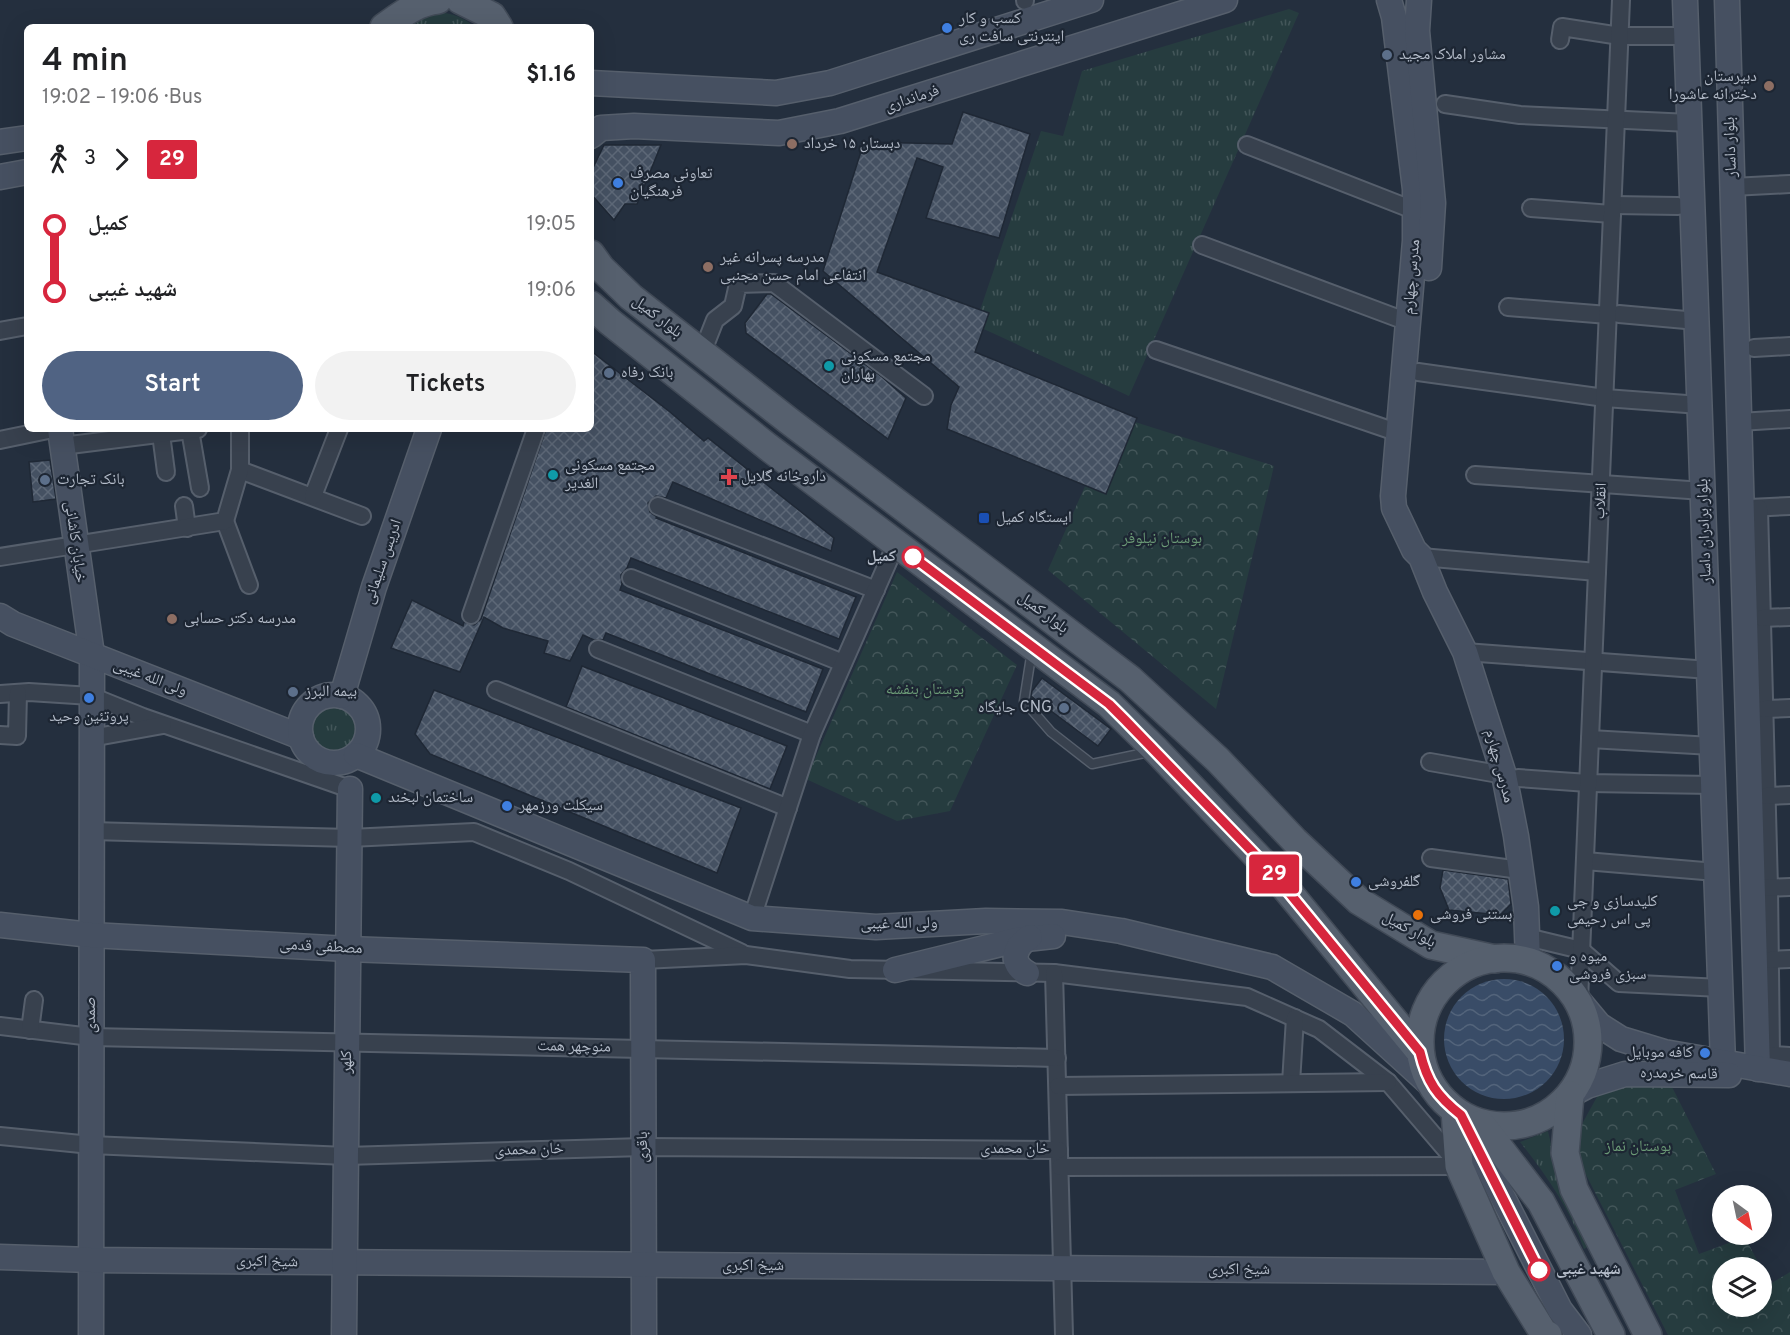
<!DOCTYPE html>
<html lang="en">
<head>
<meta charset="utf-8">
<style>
  :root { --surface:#fff; --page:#f2f2f2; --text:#202124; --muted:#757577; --accent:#506383 }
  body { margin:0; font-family:Overpass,"Noto Naskh Arabic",sans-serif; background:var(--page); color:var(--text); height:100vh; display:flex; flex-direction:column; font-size:22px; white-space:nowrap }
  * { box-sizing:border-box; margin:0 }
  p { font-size:20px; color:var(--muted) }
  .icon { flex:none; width:33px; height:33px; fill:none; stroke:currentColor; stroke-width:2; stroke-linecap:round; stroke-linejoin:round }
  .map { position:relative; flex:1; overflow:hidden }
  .side { position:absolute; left:24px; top:24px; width:570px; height:408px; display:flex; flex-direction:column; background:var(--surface); border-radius:9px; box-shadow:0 6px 24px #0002 }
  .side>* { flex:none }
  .badge { padding:0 12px; border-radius:4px; font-size:21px; line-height:39px }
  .needle { width:39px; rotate:147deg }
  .controls { position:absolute; left:1712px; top:1185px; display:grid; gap:12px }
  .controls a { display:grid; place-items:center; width:60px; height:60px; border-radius:50%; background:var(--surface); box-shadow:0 6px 24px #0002; font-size:30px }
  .map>.badge { position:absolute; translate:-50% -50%; box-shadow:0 0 0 3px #fff }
  .legs { display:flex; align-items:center; gap:9px; height:66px; padding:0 18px; font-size:20px }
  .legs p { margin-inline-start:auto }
  .overview { display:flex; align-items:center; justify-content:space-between; height:102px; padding:0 18px }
  h1 { font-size:33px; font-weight:600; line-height:45px }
  .cta { display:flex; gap:12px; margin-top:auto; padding:12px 18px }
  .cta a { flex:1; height:69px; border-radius:36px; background:var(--accent); color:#fff; font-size:24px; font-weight:600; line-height:69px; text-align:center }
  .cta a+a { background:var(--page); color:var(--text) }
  ul { padding:0 18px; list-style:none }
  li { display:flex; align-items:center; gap:21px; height:66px; font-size:22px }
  li i { display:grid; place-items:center; width:9px; height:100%; margin:0 8px; background:currentColor }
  li i::after { content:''; width:15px; height:15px; margin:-8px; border:4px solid; border-radius:50%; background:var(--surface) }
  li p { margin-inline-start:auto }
  li:first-child i { background:linear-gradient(#0000 50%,currentColor 0) }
  li:last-child i { background:linear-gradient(currentColor 50%,#0000 0) }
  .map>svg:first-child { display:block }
  .grass { fill:url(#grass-tufts) }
  .park { fill:url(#park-crowns) }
  .water { fill:url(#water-waves) }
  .building { fill:url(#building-cross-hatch); stroke:#1f2835; stroke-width:1.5 }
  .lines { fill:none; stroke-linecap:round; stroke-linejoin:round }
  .lane-casing { stroke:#565f6c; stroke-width:11 }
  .street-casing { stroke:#565f6c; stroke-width:20 }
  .secondary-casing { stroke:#565f6c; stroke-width:27 }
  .primary-casing { stroke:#414a57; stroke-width:30 }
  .lane { stroke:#38414e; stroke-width:8 }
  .street { stroke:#38414e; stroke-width:16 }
  .secondary { stroke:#465061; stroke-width:24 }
  .primary { stroke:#56606e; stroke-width:27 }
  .line-1-casing { stroke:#fff; stroke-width:14 }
  .line-1 { stroke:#d7263d; stroke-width:9 }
  .shop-dot { fill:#3f7fe0; stroke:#1d2633; stroke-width:2 }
  .service-dot { fill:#5c6f8a; stroke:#1d2633; stroke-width:2 }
  .education-dot { fill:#8d6e63; stroke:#1d2633; stroke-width:2 }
  .culture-dot { fill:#0f9aa8; stroke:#1d2633; stroke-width:2 }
  .health-dot { fill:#e0444e; stroke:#1d2633; stroke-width:2 }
  .transit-dot { fill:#1a4fb4; stroke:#1d2633; stroke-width:2 }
  .stop-1-dot { fill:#fff; stroke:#d7263d; stroke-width:3 }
  .food-dot { fill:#e8710a; stroke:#1d2633; stroke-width:2 }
  .labels { text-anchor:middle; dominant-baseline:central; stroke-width:4.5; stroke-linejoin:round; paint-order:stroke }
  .poi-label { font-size:16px; fill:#b4bcc9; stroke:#1d2633; text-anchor:start }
  .street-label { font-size:16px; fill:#b4bcc9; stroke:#1d2633 }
  .park-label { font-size:16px; fill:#6b9a76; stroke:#1d2633 }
  .stop-label { font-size:16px; font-weight:bold; fill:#b4bcc9; stroke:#1d2633; text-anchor:end }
</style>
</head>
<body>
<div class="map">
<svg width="1790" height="1335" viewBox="0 0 1790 1335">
  <defs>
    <pattern id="grass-tufts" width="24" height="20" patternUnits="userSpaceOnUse" patternTransform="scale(1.5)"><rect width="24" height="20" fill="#263c3f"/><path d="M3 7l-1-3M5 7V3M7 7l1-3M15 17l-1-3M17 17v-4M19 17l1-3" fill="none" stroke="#435659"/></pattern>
    <pattern id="park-crowns" width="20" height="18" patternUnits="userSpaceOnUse" patternTransform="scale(1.5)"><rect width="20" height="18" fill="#263c3f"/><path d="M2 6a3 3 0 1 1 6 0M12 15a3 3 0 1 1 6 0" fill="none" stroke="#435659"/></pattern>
    <pattern id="water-waves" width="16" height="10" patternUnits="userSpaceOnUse" patternTransform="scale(1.5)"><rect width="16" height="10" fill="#394c67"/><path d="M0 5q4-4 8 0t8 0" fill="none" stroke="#53647b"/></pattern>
    <pattern id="building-cross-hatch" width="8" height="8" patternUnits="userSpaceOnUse" patternTransform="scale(1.5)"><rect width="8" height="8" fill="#455162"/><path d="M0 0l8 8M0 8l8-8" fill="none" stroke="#5d6877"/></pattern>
  </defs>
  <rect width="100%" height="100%" fill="#242f3e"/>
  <g class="grass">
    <polygon points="1289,9 1299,13 1129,396 975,325 1041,131 1063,136 1082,71"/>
    <path d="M439,12C453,14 464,17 474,27H406L410,23Z"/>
    <circle cx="334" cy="730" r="24"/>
    <path d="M1548,1131L1554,1157L1589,1246L1584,1249C1570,1209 1546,1175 1520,1142Z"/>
  </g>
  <g class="park">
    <polygon points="1116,416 1274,466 1216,709 1048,570"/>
    <polygon points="897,572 1017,665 950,811 897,821 806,779"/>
    <polygon points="1624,1080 1672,1087 1716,1174 1675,1190 1699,1254 1745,1237 1761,1268 1722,1268 1722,1306 1761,1306 1761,1268 1770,1284 1790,1272 1790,1335 1668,1335 1579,1161 1582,1124 1598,1095"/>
  </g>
  <circle class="water" cx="1504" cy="1039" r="60"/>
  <g class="building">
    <polygon points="963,112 1030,134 999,238 926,218 943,167 917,158 877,272 989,313 975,352 1137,418 1106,494 947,429 951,405 959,387 823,271 864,142 952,144"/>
    <polygon points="604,145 661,145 637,204 625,204 614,220 591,194 591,172"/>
    <polygon points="767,294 771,294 882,377 906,398 888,439 746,333 745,323"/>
    <polygon points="591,351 670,412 704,441 708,438 834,538 831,551 673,482 666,498 656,496 648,503 650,512 657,517 656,518 856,597 839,639 631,558 627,568 621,575 622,584 620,590 823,669 806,712 606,633 603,640 594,640 583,635 570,661 544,653 548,641 503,628 484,617 460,672 391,648 412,600 463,626 464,622 474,625 481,619 546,429 591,429"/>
    <polygon points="50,460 56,499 33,502 29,462"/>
    <polygon points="582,666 787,746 770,789 566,707"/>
    <polygon points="1042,678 1111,729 1098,746 1031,696 1032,691"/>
    <polygon points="434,690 741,808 717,873 430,754 415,734"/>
    <polygon points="1443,870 1508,879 1511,904 1500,915 1449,910 1440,888"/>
  </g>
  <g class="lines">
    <defs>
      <polyline id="lane" points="1032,650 1024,701 1051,732 1092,764 1149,752"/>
      <g id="street">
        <polyline points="1025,0 1025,1"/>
        <polyline points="1560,40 1562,27 1620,36 1687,36"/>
        <polyline points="1445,104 1520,115 1690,123"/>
        <polyline points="1247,145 1416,211"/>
        <polyline points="1732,187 1790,184"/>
        <polyline points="1613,205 1678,206"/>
        <polyline points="1531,208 1612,214"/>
        <polyline points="1202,245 1408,322"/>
        <polyline points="1508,307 1608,315"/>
        <polyline points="1619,314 1697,321"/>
        <polyline points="0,331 27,326"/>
        <polyline points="1754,348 1790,346"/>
        <polyline points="1156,350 1399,433"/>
        <polyline points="702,353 715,320 733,306 738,284 774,283 924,396"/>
        <polyline points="1418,372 1605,398 1700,405"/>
        <polyline points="1739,422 1790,419"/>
        <polyline points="190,430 200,488"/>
        <polyline points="161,434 166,472"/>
        <polyline points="0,440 53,429"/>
        <polyline points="62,446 198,429"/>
        <polyline points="240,470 362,516"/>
        <polyline points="1475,475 1703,491"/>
        <polyline points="313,496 339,429"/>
        <polyline points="184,506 187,528"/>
        <polyline points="658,506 876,590"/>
        <polyline points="1749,508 1790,506"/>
        <polyline points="1759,508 1769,888 1771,1055"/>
        <polyline points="225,521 249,585"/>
        <polyline points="0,557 225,521 240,470 240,429"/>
        <polyline points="1421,557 1597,572"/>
        <polyline points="631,578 843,663"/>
        <polyline points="471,615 536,429"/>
        <polyline points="1762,618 1790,617"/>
        <polyline points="598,649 812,734"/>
        <polyline points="1465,652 1709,670"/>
        <polyline points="496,690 788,808"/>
        <polyline points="0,694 29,692 91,696 143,717 350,789"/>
        <polyline points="1764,709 1790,708"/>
        <polyline points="0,735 17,736 18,693"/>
        <polyline points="91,738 163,725"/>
        <polyline points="1590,739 1712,746"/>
        <polyline points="1430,762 1504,775"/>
        <polyline points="1518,778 1588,783 1713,785"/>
        <polyline points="1766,796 1790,795"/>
        <polyline points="91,831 350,838 474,832 569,871 742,953"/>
        <polyline points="1431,858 1520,870"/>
        <polyline points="1585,861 1716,872"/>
        <polyline points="1759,888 1790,887"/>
        <polyline points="752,918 812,734 896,544"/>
        <polyline points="1527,937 1581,950 1619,983 1721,988"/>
        <polyline points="643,960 746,955 850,969 1054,973 1247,997 1319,1029 1388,1082 1459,1165"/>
        <polyline points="1770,960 1790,959"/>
        <polyline points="1054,973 1064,1335"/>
        <polyline points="1579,1001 1621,0"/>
        <polyline points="0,1026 91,1037 1057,1058"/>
        <polyline points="30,1030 34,1000"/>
        <polyline points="1771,1055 1790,1056"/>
        <polyline points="1291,1083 1295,1018"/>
        <polyline points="1058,1086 1388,1082"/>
        <polyline points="0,1136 91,1145 346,1156 643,1147 1059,1150"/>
        <polyline points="1060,1167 1459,1166"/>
      </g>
      <g id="secondary">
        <polyline points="1389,0 1394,17 1415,189 1415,241 1393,496 1394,508 1414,550 1421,557 1435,592 1465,652 1504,775 1516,836 1526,907 1528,961"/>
        <polyline points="1419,0 1417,31 1433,203 1429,268"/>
        <polyline points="1685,0 1723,1063"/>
        <polyline points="1727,0 1758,1069"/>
        <polyline points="591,83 776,93 830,83 1091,0"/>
        <polyline points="591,136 601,128 634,126 779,133 840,121 1225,0"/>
        <polyline points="0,142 27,138"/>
        <polyline points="0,177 27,172"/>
        <polyline points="60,429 92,655 91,1335"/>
        <polyline points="0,616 13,624 301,737"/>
        <circle cx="334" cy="729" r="34"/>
        <polyline points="342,696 374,587 429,429"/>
        <polyline points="356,755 752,918 876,927 986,921 1062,922 1121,931 1272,967 1353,1014 1430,1084"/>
        <polyline points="0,925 91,935 348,949 643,960 644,1335"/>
        <polyline points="895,970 1017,940 1053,936"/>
        <path d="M1027,973C1009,963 1014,946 1030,937"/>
        <polyline points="1579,1001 1599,1025 1621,1039 1664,1052 1790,1074"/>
        <polyline points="1570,1095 1587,1086 1625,1074 1729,1075"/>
        <polyline points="1461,1115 1560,1310 1579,1335"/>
        <polyline points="0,1257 91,1260 1506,1272"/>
        <polyline points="344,1335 350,789"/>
      </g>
      <g id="primary">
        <polyline points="460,0 492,16 499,27"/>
        <path d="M384,27C401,15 417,2 438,0"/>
        <polyline points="591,254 601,268 631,297 789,421 1130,679 1218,760 1295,841 1359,901 1431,945 1495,959"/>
        <polyline points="591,305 610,322 768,447 1109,704 1156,750 1273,873 1420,1052"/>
        <circle cx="1504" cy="1042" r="84"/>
        <polyline points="1570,1095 1565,1153 1574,1189 1648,1335"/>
        <polyline points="1455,1111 1459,1166 1506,1272 1543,1332 1548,1335"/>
        <polyline points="1481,1124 1541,1202 1611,1335"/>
      </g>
    </defs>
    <use href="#lane" class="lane-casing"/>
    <use href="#street" class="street-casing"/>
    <use href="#secondary" class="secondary-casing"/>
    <use href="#primary" class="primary-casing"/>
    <use href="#lane" class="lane"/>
    <use href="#street" class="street"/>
    <use href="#secondary" class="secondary"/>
    <use href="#primary" class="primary"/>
  </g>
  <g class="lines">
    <defs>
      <path id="line-1" d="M913,557L1109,704L1125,720L1273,873L1420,1052C1427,1082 1437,1096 1461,1115L1539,1270"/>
    </defs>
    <use href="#line-1" class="line-1-casing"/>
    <use href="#line-1" class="line-1"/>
  </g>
  <g class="shop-dot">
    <circle cx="947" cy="28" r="6"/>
    <circle cx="618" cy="183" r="6"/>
    <circle cx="89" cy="698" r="6"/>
    <circle cx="507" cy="806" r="6"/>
    <circle cx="1356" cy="882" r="6"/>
    <circle cx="1557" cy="966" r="6"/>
    <circle cx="1705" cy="1053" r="6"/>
  </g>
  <g class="service-dot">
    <circle cx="1387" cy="55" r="6"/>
    <circle cx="609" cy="373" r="6"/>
    <circle cx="45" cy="480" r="6"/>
    <circle cx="293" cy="692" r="6"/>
    <circle cx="1064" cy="708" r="6"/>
  </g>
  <g class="education-dot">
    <circle cx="1769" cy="86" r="6"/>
    <circle cx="792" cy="144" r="6"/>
    <circle cx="708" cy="267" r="6"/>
    <circle cx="172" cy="619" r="6"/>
  </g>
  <g class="culture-dot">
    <circle cx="829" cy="366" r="6"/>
    <circle cx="553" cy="475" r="6"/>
    <circle cx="376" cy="798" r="6"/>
    <circle cx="1555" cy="911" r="6"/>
  </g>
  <path class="health-dot" d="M726 468h6v6h6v6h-6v6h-6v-6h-6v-6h6z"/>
  <rect class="transit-dot" x="978" y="512" width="12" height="12" rx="3"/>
  <g class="stop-1-dot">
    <circle cx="913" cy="557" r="10"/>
    <circle cx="1539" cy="1270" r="10"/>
  </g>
  <circle class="food-dot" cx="1418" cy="915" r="6"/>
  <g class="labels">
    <g class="poi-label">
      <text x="959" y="19">کسب و کار<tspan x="959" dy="18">اینترنتی سافت ری</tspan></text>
      <text x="1399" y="55">مشاور املاک مجید</text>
      <text x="1757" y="77" text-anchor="end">دبیرستان<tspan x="1757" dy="18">دخترانه عاشورا</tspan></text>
      <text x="804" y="144">دبستان ۱۵ خرداد</text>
      <text x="630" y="174">تعاونی مصرف<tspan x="630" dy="18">فرهنگیان</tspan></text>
      <text x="720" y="258">مدرسه پسرانه غیر<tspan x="720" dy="18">انتفاعی امام حسن مجنبی</tspan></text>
      <text x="841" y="357">مجتمع مسکونی<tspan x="841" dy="18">بهاران</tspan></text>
      <text x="621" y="373">بانک رفاه</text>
      <text x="565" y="466">مجتمع مسکونی<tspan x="565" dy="18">الغدیر</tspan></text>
      <text x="741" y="477">داروخانه گلایل</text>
      <text x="57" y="480">بانک تجارت</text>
      <text x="996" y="518">ایستگاه کمیل</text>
      <text x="184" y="619">مدرسه دکتر حسابی</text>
      <text x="305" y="692">بیمه البرز</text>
      <text x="1052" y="708" text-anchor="end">جایگاه CNG</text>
      <text x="89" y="717" text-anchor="middle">پروتئین وحید</text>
      <text x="388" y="798">ساختمان لبخند</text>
      <text x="519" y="806">سیکلت ورزمهر</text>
      <text x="1368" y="882">گلفروشی</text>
      <text x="1567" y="902">کلیدسازی و جی<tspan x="1567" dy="18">پی اس رحیمی</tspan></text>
      <text x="1430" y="915">بستنی فروشی</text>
      <text x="1569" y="957">میوه و<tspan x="1569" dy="18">سبزی فروشی</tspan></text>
      <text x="1693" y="1053" text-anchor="end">کافه موبایل</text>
    </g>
    <g class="street-label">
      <text transform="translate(912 99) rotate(-18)">فرمانداری</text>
      <text transform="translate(1731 147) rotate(-92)">بلوار داسار</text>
      <text transform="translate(1412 277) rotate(-85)">مدرس چهارم</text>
      <text transform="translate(657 317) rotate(38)">بلوار کمیل</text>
      <text transform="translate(1601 501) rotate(-87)">انقلاب</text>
      <text transform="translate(1705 531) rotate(-92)">بلوار برادران داسار</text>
      <text transform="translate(75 542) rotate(82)">خیابان کاشانی</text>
      <text transform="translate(383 562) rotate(-71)">ادریس سلیمانی</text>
      <text transform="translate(1043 613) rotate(37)">بلوار کمیل</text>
      <text transform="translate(150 678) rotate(21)">ولی الله غیبی</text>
      <text transform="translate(1499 766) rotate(75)">مدرس چهارم</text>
      <text transform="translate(899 924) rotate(-1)">ولی الله غیبی</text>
      <text transform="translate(1409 930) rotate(29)">بلوار کمیل</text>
      <text transform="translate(321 947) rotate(3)">مصطفی قدمی</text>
      <text transform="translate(91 1015) rotate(-90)">صمدی</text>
      <text transform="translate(574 1047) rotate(1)">منوچهر همت</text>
      <text transform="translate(347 1062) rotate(-89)">کلهر</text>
      <text transform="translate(1679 1074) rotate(1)">قاسم خرمدره</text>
      <text transform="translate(643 1147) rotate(-90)">باقری</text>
      <text x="1015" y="1149">خان محمدی</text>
      <text transform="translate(529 1150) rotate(-2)">خان محمدی</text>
      <text transform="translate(267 1262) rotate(1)">شیخ اکبری</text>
      <text x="753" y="1266">شیخ اکبری</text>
      <text x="1239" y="1270">شیخ اکبری</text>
    </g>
    <g class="park-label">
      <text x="1162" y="539">بوستان نیلوفر</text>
      <text x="925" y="690">بوستان بنفشه</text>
      <text x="1638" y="1147">بوستان نماز</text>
    </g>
    <g class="stop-label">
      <text x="896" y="557">کمیل</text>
      <text x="1556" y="1270" text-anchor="start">شهید غیبی</text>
    </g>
  </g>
</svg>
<div class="controls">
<a><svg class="needle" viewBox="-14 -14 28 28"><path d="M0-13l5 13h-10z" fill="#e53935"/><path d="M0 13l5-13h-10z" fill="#757577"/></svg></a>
<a><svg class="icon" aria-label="layers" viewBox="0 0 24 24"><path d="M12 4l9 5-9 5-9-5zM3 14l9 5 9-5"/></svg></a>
</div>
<b class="badge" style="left:1274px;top:874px;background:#d7263d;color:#fff">29</b>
<section class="side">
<div class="overview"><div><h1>4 min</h1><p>19:02 – 19:06 · Bus</p></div><b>$1.16</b></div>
<div class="legs"><svg class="icon" aria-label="walk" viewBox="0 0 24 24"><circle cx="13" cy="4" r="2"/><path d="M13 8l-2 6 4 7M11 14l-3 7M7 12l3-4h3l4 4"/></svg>3<svg class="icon" aria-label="forward" viewBox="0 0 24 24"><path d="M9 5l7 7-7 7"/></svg><b class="badge" style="background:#d7263d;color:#fff">29</b></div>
<ul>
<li><i style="color:#d7263d"></i><b>کمیل</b><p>19:05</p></li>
<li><i style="color:#d7263d"></i><b>شهید غیبی</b><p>19:06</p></li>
</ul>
<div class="cta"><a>Start</a><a>Tickets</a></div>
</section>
</div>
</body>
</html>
